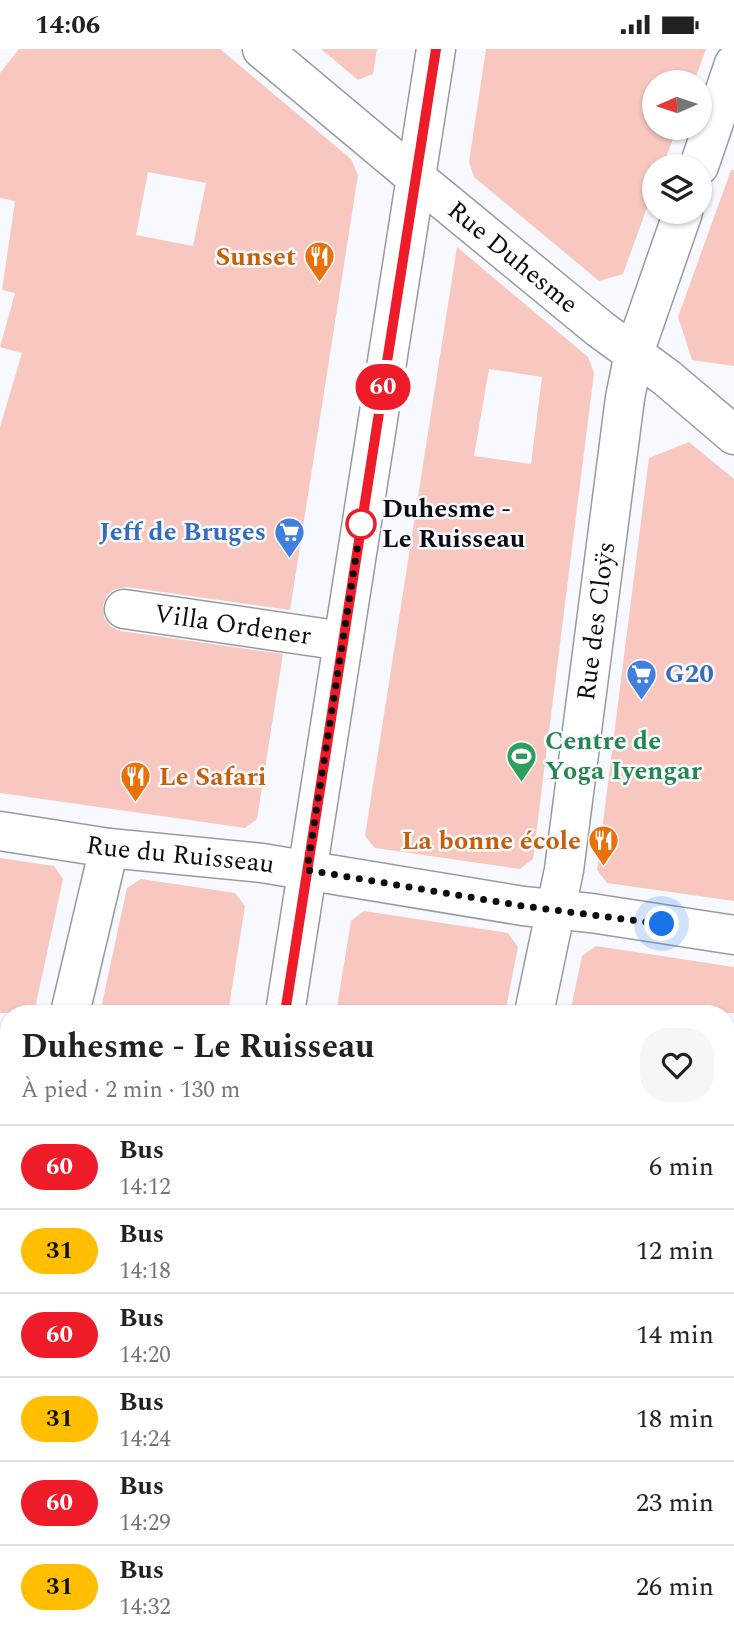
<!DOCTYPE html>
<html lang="fr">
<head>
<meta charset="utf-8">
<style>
  :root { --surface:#fff; --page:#f6f6f6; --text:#222; --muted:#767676; --line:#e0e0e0 }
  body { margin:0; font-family:Spectral,serif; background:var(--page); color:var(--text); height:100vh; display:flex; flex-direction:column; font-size:26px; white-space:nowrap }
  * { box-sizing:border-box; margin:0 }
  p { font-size:23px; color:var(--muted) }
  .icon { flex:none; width:38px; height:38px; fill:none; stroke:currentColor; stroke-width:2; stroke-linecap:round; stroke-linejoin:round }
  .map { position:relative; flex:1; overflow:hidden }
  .drawer { position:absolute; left:0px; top:956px; width:735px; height:639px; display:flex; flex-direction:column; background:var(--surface); border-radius:28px 28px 0 0; box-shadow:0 2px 5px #0004 }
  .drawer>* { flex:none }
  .badge { padding:0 14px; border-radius:23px; font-size:24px; line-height:46px }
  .needle { width:46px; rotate:267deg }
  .buttons { position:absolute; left:642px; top:21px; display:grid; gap:14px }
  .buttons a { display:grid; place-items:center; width:70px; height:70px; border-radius:50%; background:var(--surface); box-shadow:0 2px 5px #0004; font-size:35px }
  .you { position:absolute; width:35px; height:35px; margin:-18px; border:5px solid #fff; border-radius:50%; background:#1a73e8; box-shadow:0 0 0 10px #1a73e833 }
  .map>.badge { position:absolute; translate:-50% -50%; box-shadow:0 0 0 4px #fff }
  .round { display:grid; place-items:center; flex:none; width:74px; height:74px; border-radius:28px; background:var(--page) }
  .head { display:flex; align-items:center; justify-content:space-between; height:119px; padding:0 21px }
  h1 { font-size:33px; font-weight:700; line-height:52px }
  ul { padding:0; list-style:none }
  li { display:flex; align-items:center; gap:21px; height:84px; padding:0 21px; border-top:2px solid var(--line) }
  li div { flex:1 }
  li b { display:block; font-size:26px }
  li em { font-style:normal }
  li .badge { min-width:77px; font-weight:700; text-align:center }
  .status { display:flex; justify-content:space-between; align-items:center; height:49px; padding:0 35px; background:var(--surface); direction:ltr }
  .status svg { height:19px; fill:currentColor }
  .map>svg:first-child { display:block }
  .green { fill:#d1e5c5 }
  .building { fill:#f8c8c0; fill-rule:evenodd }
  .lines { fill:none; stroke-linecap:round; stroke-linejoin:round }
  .street-casing { stroke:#999aa1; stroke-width:41 }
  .secondary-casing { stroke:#999aa1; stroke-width:41 }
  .path { stroke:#78797e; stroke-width:4.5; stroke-dasharray:5 5; stroke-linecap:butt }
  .street { stroke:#fff; stroke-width:38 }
  .secondary { stroke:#fff; stroke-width:38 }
  .line-casing { stroke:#fff; stroke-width:16 }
  .line { stroke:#ee1b29; stroke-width:10 }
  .walk { stroke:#0d0d10; stroke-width:7; stroke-dasharray:0 12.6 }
  .stop-dot { fill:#fff; stroke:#ee1b29; stroke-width:3.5 }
  .labels { text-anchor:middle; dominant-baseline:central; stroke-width:5; stroke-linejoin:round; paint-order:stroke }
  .food-label { font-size:26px; font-weight:bold; fill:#c56008; stroke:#f7f9ff; text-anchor:end }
  .street-label { font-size:26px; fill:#0d0d10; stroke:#f7f9ff }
  .stop-label { font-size:26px; font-weight:bold; fill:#0d0d10; stroke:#f7f9ff; text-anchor:start }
  .shop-label { font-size:26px; font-weight:bold; fill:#366cbe; stroke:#f7f9ff; text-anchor:end }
  .leisure-label { font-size:26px; font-weight:bold; fill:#27864d; stroke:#f7f9ff; text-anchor:start }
</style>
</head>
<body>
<div class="status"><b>14:06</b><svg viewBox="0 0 49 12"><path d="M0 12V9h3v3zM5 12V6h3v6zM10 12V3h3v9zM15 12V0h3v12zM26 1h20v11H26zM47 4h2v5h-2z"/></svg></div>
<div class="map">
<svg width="734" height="1594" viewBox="0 0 734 1594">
  <rect width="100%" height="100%" fill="#f7f9ff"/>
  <polygon class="green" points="726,1243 734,1246 734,1594 683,1594 666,1586 726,1586"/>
  <g class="building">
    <path d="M19,0H220L351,110L358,126L290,561L127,538L115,540L107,546L103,556L104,569L111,578L121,582L283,605L257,770L245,779L0,744V378L22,304L0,298L15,244L2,241L15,152L0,149V24ZM148,123L206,134L193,197L136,186Z"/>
    <polygon points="321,0 377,0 373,25 358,31"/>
    <polygon points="486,0 706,0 694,33 654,33 654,79 677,79 663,117 654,117 654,139 623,225 599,232 474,128 469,113"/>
    <polygon points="731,121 734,121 734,317 692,311 678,268"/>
    <path d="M457,198L588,308L594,324L533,810L520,820L375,799L365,787ZM489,320L542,328L531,415L474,407Z"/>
    <polygon points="689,393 734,430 734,852 607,834 597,821 649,409"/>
    <polygon points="0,809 54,817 63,830 34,964 0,964"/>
    <polygon points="141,830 235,844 245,857 228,964 100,964 127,839"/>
    <polygon points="364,862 508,884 518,898 505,964 336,964 351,872"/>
    <polygon points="596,897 734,918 734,964 570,964 582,907"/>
  </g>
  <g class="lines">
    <defs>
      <g id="street">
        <path id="s1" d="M262,0L415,128L600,280L667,329L734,386"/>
        <polyline points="699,117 734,15"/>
        <path id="s2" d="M124,560L343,592"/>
        <path id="s3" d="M0,782L109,799L262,814L523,857L591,864L734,886"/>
        <polyline points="70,964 109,799"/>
        <path id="s4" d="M534,964L564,821L625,349L634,304L683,163"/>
        <polyline points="0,1260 9,1223"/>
        <polyline points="0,1381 9,1391"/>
        <polyline points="405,1594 406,1586"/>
      </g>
      <g id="secondary">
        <polyline points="285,964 436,0"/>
        <polyline points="186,1594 188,1586"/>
      </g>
    </defs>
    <use href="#street" class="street-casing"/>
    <use href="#secondary" class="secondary-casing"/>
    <g class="path">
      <polyline points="726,1163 734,1165"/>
      <polyline points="726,1322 734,1324"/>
      <polyline points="726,1541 734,1545"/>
    </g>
    <use href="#street" class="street"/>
    <use href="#secondary" class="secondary"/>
  </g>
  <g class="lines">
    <defs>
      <polyline id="line" points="285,964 436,0"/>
    </defs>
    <use href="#line" class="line-casing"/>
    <use href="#line" class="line"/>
    <polyline class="walk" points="361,475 307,821 523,857 662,875"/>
  </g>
  <defs>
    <symbol id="restaurant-pin" viewBox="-11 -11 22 30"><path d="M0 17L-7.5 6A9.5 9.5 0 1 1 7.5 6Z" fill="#e8710a" stroke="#f7f9ff"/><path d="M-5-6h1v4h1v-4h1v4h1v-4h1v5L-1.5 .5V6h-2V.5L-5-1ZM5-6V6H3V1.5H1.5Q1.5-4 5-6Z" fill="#fff"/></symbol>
    <symbol id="supermarket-pin" viewBox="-11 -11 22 30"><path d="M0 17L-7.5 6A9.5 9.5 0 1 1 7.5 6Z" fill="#3f7fe0" stroke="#f7f9ff"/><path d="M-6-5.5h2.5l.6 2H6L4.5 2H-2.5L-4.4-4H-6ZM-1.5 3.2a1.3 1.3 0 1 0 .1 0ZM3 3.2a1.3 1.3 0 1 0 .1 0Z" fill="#fff"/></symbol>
    <symbol id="stadium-pin" viewBox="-11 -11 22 30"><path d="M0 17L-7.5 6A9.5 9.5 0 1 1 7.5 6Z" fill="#2e9e5b" stroke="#f7f9ff"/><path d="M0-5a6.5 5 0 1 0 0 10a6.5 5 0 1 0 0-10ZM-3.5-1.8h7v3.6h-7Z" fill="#fff"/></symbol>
  </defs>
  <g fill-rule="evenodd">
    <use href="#restaurant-pin" x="302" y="190" width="35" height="47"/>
    <use href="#supermarket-pin" x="272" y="466" width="35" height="47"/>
    <use href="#supermarket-pin" x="624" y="608" width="35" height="47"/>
    <use href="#stadium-pin" x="504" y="690" width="35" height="47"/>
    <use href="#restaurant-pin" x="118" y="710" width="35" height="47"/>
    <use href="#restaurant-pin" x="586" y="774" width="35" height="47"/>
  </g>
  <circle class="stop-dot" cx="361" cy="475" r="14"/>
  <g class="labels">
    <g class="food-label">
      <text x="296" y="208">Sunset</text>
      <text x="159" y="728" text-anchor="start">Le Safari</text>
      <text x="581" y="792">La bonne école</text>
    </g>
    <g class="street-label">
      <text stroke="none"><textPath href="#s1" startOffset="326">Rue Duhesme</textPath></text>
      <text stroke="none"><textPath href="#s4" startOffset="397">Rue des Cloÿs</textPath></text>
      <text stroke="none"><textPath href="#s2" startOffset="110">Villa Ordener</textPath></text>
      <text stroke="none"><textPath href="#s3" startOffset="182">Rue du Ruisseau</textPath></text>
    </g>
    <g class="stop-label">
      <text x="382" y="460">Duhesme -<tspan x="382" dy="30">Le Ruisseau</tspan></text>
    </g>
    <g class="shop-label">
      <text x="266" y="483">Jeff de Bruges</text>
      <text x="665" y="625" text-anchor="start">G20</text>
    </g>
    <g class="leisure-label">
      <text x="545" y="692">Centre de<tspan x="545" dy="30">Yoga Iyengar</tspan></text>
    </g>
  </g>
</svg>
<div class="buttons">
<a><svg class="needle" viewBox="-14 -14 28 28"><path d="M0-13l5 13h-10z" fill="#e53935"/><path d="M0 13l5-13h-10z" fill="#767676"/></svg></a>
<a><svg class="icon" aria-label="layers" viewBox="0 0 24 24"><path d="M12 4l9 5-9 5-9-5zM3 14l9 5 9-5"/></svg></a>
</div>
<div class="you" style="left:662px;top:875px"></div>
<b class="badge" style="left:383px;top:338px;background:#ee1b29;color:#fff">60</b>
<section class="drawer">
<div class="head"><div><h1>Duhesme - Le Ruisseau</h1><p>À pied · 2 min · 130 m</p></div><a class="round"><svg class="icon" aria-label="heart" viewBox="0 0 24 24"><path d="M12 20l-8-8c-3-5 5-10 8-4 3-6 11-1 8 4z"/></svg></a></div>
<ul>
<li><span class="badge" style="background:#ee1b29;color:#fff">60</span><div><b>Bus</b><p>14:12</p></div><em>6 min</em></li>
<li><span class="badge" style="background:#ffbe00;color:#111">31</span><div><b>Bus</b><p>14:18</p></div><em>12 min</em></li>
<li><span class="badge" style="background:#ee1b29;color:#fff">60</span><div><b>Bus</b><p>14:20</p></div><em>14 min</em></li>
<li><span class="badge" style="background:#ffbe00;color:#111">31</span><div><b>Bus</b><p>14:24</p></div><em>18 min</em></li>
<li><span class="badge" style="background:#ee1b29;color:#fff">60</span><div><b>Bus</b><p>14:29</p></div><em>23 min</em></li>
<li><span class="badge" style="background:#ffbe00;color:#111">31</span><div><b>Bus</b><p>14:32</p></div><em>26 min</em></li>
</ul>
</section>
</div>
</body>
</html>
